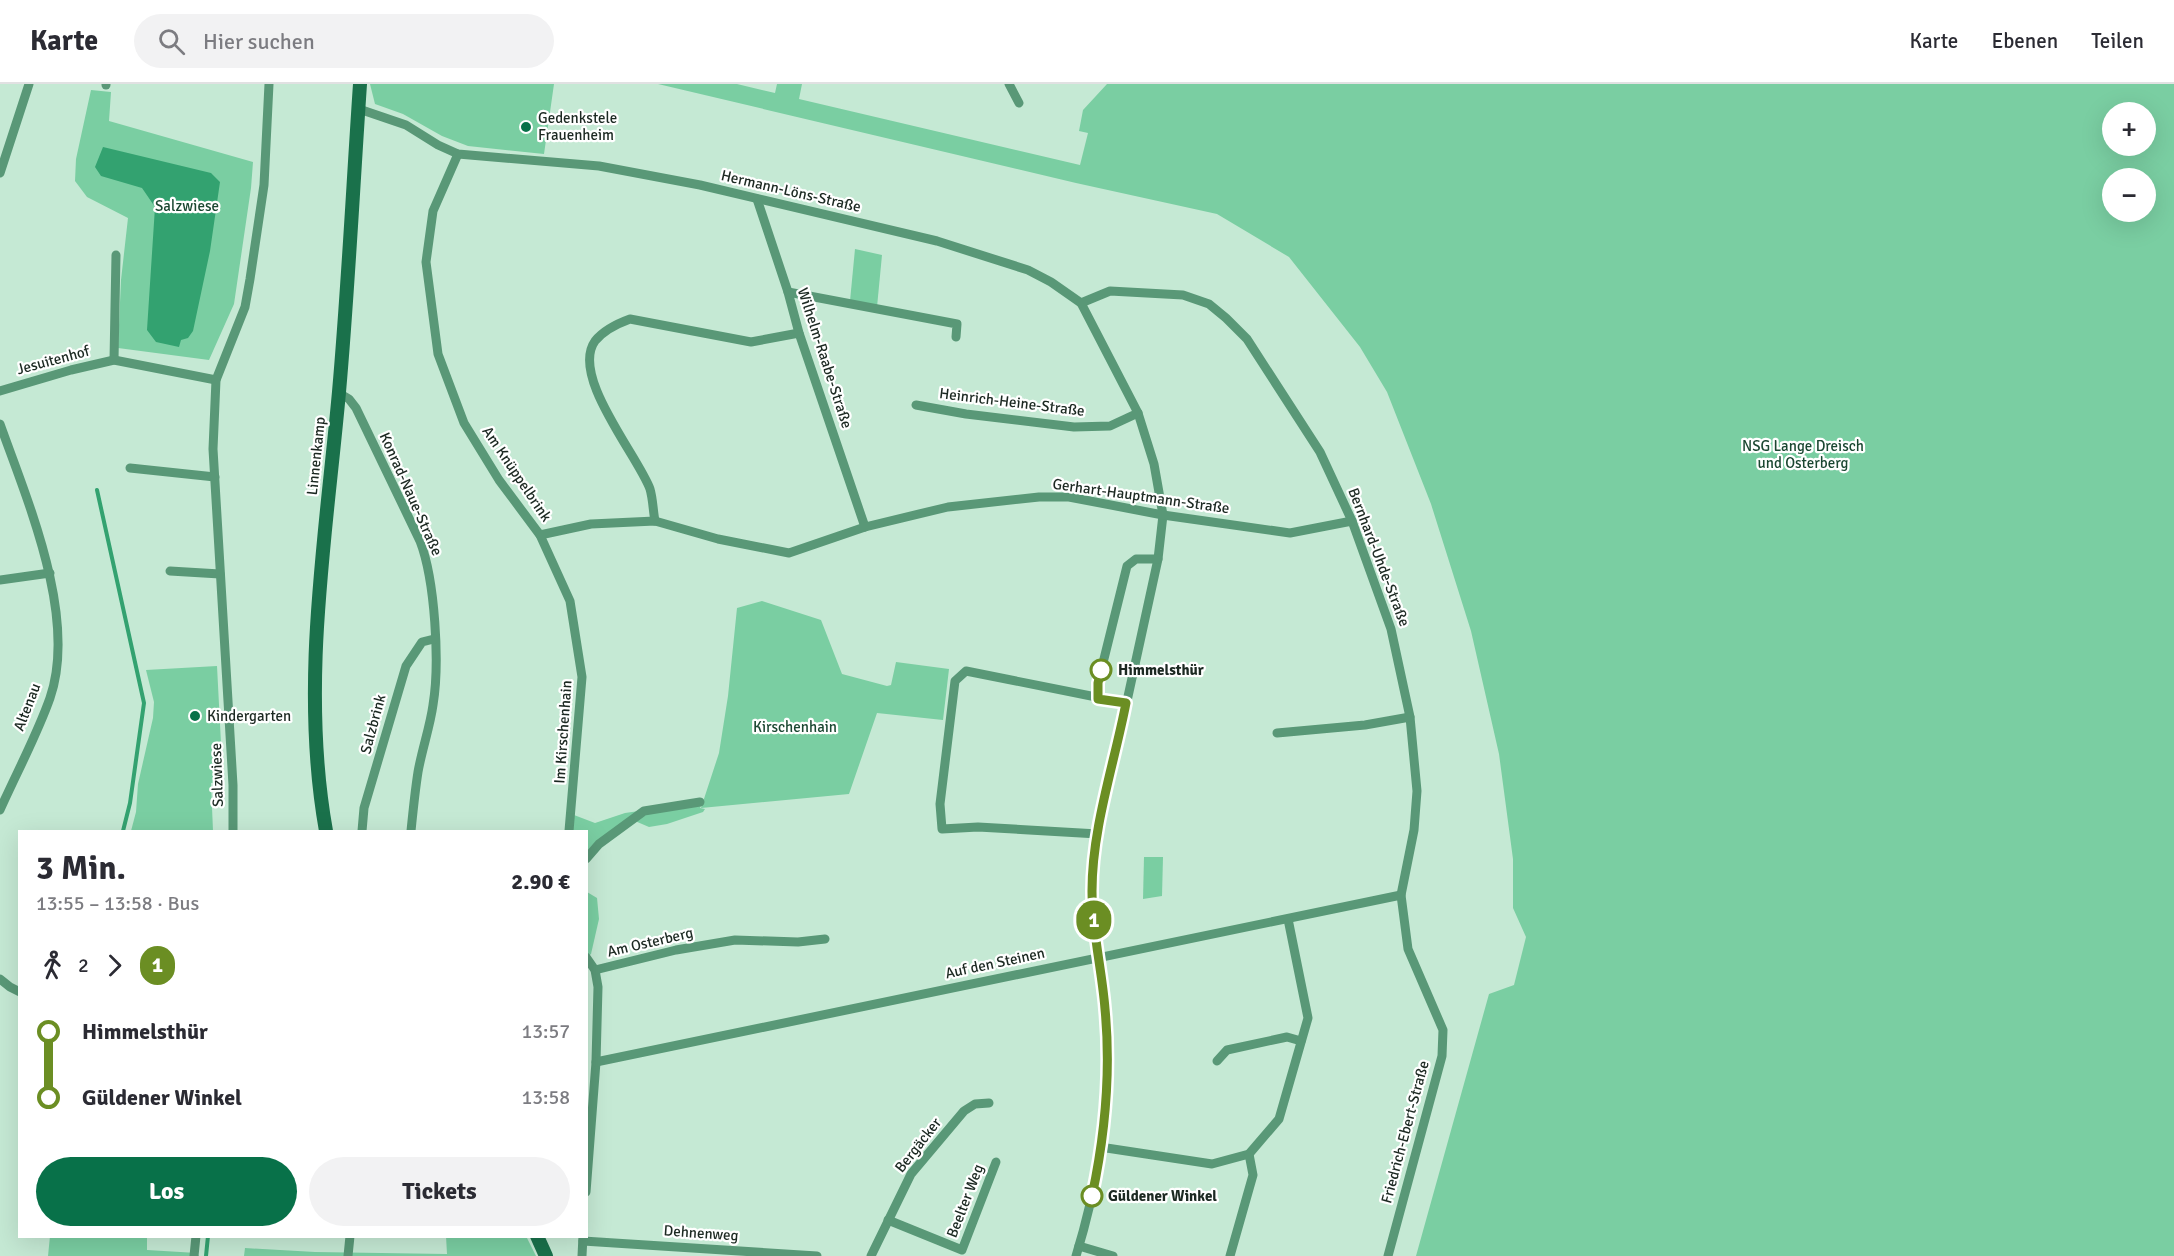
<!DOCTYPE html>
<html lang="de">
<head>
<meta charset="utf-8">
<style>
  :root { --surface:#fff; --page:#f2f2f3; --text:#2b2b33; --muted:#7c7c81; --line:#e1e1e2; --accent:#087149 }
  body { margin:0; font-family:Signika,sans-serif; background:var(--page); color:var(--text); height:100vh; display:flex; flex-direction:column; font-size:22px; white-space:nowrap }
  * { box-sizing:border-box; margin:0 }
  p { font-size:20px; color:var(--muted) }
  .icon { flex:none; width:33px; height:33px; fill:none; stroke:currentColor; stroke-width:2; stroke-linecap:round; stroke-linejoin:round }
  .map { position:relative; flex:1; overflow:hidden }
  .side { position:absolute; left:18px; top:746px; width:570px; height:408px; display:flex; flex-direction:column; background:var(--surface); border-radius:0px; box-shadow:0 6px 24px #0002 }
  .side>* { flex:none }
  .badge { padding:0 12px; border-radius:20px; font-size:21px; line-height:39px }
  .fabs { position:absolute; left:2102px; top:18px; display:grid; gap:12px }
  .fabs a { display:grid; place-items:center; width:54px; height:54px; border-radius:50%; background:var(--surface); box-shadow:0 6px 24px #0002; font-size:30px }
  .map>.badge { position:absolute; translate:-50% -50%; box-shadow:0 0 0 3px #fff }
  .legs { display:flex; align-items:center; gap:9px; height:66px; padding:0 18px; font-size:20px }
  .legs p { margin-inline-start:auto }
  .headline { display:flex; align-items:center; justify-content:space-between; height:102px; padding:0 18px }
  h1 { font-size:33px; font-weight:700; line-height:45px }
  .primary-button { display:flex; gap:12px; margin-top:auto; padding:12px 18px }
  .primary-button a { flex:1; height:69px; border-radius:36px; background:var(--accent); color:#fff; font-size:24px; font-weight:700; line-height:69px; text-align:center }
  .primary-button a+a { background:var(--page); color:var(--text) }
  ul { padding:0 18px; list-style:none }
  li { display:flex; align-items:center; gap:21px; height:66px; font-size:22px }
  li i { display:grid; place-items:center; width:9px; height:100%; margin:0 8px; background:currentColor }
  li i::after { content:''; width:15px; height:15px; margin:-8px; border:4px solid; border-radius:50%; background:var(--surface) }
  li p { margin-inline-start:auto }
  li:first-child i { background:linear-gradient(#0000 50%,currentColor 0) }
  li:last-child i { background:linear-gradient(currentColor 50%,#0000 0) }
  header { display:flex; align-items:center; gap:36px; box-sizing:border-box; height:84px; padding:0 30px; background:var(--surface); border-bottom:2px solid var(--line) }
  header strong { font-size:28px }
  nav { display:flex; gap:33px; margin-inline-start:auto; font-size:21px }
  .search { width:420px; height:54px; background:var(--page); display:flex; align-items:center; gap:15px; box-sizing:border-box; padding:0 21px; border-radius:33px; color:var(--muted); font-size:22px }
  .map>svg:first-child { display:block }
  .green { fill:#7acea2; fill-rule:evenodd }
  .water { fill:#33a270 }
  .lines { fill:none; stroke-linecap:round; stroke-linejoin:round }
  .stream { stroke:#33a270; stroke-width:4 }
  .street { stroke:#599877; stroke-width:9 }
  .secondary { stroke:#1a714b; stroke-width:14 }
  .line-1-casing { stroke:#fff; stroke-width:14 }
  .line-1 { stroke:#6b8e23; stroke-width:9 }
  .poi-dot { fill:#087149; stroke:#fff; stroke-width:2 }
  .stop-1-dot { fill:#fff; stroke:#6b8e23; stroke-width:3 }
  .labels { text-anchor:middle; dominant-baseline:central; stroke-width:4.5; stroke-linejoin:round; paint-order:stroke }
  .poi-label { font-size:15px; fill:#1c2922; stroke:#fff; text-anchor:start }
  .street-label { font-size:15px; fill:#1c2922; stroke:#fff }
  .park-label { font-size:15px; fill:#1a4731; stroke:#fff }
  .stop-label { font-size:15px; font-weight:bold; fill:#1c2922; stroke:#fff; text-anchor:start }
</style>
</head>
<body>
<header>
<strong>Karte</strong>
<div class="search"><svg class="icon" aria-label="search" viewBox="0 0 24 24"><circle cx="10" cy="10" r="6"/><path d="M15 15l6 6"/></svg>Hier suchen</div>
<nav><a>Karte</a><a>Ebenen</a><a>Teilen</a></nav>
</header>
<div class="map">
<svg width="2174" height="1172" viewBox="0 0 2174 1172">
  <rect width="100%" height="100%" fill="#c5e9d4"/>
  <g class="green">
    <polygon points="370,0 554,0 544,70 468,62 442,52 403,30 375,20"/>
    <path d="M658,0H737L775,9L777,0H802L799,15L1080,81L1088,49L1079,47L1083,26L1107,0H2174V1172H1416L1489,910L1514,901L1526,853L1513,824V775L1499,670L1471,547L1431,420L1387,308L1360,263L1289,173L1217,130L1076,99ZM2112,28H2145V62H2112ZM2112,94H2145V128H2112Z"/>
    <polygon points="91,6 111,8 109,37 253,78 251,104 234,220 209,276 118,264 121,196 128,134 87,113 75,97 76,75"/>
    <polygon points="855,165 882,171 877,223 850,217"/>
    <polygon points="762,517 821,536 842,590 887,602 891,601 896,578 949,585 943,636 877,629 849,710 701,724 719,669 728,612 737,524"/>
    <polygon points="217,582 223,698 211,699 213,747 131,747 136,728 138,700 153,634 154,618 146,586"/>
    <polygon points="702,719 700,724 705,725 703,728 667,740 649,743 635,737 644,730"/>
    <polygon points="639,727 587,772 586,747 572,747 574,731 595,739 625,729"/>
    <polygon points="1144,773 1163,773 1162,812 1143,815"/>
    <polygon points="587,808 597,814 599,835 591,870 587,873"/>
    <polygon points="50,1152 147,1152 147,1166 197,1169 199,1172 48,1172"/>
    <polygon points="446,1152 526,1152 536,1172 244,1172 245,1164 315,1168 447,1170"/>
  </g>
  <polygon class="water" points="103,63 211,89 220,98 210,167 193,247 188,254 181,256 179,263 156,258 147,246 155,123 142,104 101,92 95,83"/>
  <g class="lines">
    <g class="stream">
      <polyline points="97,406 144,619 130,719 123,747"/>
      <polyline points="206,1172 208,1152"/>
    </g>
    <g class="street">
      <polyline points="1009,0 1019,19"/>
      <polyline points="106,1 106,0"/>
      <path d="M359,25L406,41L438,61L458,70L599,82L700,101L937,157L1028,186L1051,198L1081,219L1138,329L1154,380L1163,431L1158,475L1098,750C1092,782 1091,814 1094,846C1097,873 1103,900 1105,928C1112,1010 1100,1094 1076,1172"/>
      <polyline points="458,70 433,127 426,178 438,270 464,339 499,396 540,451 570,517 582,593 569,747"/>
      <polyline points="0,89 29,0"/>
      <polyline points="757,115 788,208 799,249 865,443"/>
      <polyline points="788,208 957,240 956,253"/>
      <polyline points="1081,219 1110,207 1183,211 1209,220 1226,234 1247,255 1320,368 1352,437 1391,545 1410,633 1417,707 1414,746 1401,811 1408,865 1443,946 1442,972 1388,1172"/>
      <polyline points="114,276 116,171"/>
      <polyline points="0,307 71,286 114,276 216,296"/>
      <path d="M339,309L349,315L356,324L420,457C435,496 440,579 433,621C430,643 422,665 418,688C415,707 413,727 411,747"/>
      <polyline points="916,321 966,330 1074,343 1110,342 1138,329"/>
      <path d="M0,340C27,416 78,533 50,614C37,651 16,690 0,726"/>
      <polyline points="130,384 215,393"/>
      <path d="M655,437C653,427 653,415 650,405C638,372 570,292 595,257C603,247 619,239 630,235L751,258L799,249"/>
      <polyline points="540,451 591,440 655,437 718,455 789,469 865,443 948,423 1039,413 1069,413 1163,431 1290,449 1352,437"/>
      <polyline points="170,487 220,490"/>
      <polyline points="0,496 50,489"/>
      <polyline points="1098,615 1098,599 1127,482 1136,475 1158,475"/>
      <polyline points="1277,649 1365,641 1410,633"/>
      <polyline points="233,747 233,701 213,365 216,296 245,223 250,195 264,101 269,0"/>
      <polyline points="362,747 364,724 406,582 422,558 434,555"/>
      <polyline points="1098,750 978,743 942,745 940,720 955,597 966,587 1126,619"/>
      <polyline points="586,775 599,760 644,727 700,718"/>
      <polyline points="586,873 595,886 598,903 596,978 586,1108"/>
      <polyline points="595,886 676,866 735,856 798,858 825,855"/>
      <polyline points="0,895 10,903 20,908"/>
      <polyline points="1217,977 1227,966 1287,953 1301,957"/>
      <polyline points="596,978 1401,811"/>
      <polyline points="1100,1063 1212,1080 1249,1070 1279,1035 1308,934 1288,835"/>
      <polyline points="888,1136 962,1166 996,1078"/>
      <polyline points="583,1157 817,1172"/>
      <polyline points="1079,1162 1113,1172"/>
      <polyline points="194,1172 196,1152"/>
      <polyline points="348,1172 350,1152"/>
      <polyline points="582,1172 583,1152"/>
      <polyline points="871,1172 911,1090 964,1027 975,1020 989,1019"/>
      <polyline points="1230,1172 1253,1091 1249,1070"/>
    </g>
    <g class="secondary">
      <path d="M326,747C300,602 326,453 339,308C348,206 353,103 360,0"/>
      <polyline points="537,1152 546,1172"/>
    </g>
  </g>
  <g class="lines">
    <defs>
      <path id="line-1" d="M1092,1112C1105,1051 1111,987 1105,925C1102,886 1092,847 1092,807C1092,744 1114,681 1126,619L1098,615V599L1101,586"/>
    </defs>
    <use href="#line-1" class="line-1-casing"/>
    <use href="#line-1" class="line-1"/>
  </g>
  <g class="poi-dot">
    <circle cx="526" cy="43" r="6"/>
    <circle cx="195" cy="632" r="6"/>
  </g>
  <g class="stop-1-dot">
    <circle cx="1101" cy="586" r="10"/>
    <circle cx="1092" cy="1112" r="10"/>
  </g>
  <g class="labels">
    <g class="poi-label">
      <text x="538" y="34">Gedenkstele<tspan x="538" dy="17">Frauenheim</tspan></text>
      <text x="207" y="632">Kindergarten</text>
    </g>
    <g class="street-label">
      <text transform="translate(791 107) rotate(13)">Hermann-Löns-Straße</text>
      <text transform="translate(825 274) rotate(72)">Wilhelm-Raabe-Straße</text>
      <text transform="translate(53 276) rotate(-15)">Jesuitenhof</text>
      <text transform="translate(1012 318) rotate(7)">Heinrich-Heine-Straße</text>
      <text transform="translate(316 372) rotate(-84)">Linnenkamp</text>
      <text transform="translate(517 390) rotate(56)">Am Knüppelbrink</text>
      <text transform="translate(411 410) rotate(66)">Konrad-Naue-Straße</text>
      <text transform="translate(1141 412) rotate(8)">Gerhart-Hauptmann-Straße</text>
      <text transform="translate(1379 473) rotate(69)">Bernhard-Uhde-Straße</text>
      <text transform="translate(27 623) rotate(-69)">Altenau</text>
      <text transform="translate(373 640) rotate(-75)">Salzbrink</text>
      <text transform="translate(563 648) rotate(-86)">Im Kirschenhain</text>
      <text transform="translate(217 691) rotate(-92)">Salzwiese</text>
      <text transform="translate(650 858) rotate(-13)">Am Osterberg</text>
      <text transform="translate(995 879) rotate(-12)">Auf den Steinen</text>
      <text transform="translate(1405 1048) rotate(-75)">Friedrich-Ebert-Straße</text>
      <text transform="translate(918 1061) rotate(-52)">Bergäcker</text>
      <text transform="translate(965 1117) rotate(-69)">Beelter Weg</text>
      <text transform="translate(701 1149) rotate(4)">Dehnenweg</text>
    </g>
    <g class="park-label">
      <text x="187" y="122">Salzwiese</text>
      <text x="1803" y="362">NSG Lange Dreisch<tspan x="1803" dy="17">und Osterberg</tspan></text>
      <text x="795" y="643">Kirschenhain</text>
    </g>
    <g class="stop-label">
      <text x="1118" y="586">Himmelsthür</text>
      <text x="1108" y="1112">Güldener Winkel</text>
    </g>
  </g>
</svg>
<div class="fabs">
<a>+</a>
<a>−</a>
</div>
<b class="badge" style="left:1094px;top:836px;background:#6b8e23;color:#fff">1</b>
<section class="side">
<div class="headline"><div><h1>3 Min.</h1><p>13:55 – 13:58 · Bus</p></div><b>2.90 €</b></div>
<div class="legs"><svg class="icon" aria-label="walk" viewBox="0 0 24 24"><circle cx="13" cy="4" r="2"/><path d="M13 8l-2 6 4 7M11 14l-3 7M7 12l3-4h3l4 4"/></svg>2<svg class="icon" aria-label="forward" viewBox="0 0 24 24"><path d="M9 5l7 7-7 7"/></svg><b class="badge" style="background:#6b8e23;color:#fff">1</b></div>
<ul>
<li><i style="color:#6b8e23"></i><b>Himmelsthür</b><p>13:57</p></li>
<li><i style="color:#6b8e23"></i><b>Güldener Winkel</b><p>13:58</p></li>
</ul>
<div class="primary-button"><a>Los</a><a>Tickets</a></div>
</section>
</div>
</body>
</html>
